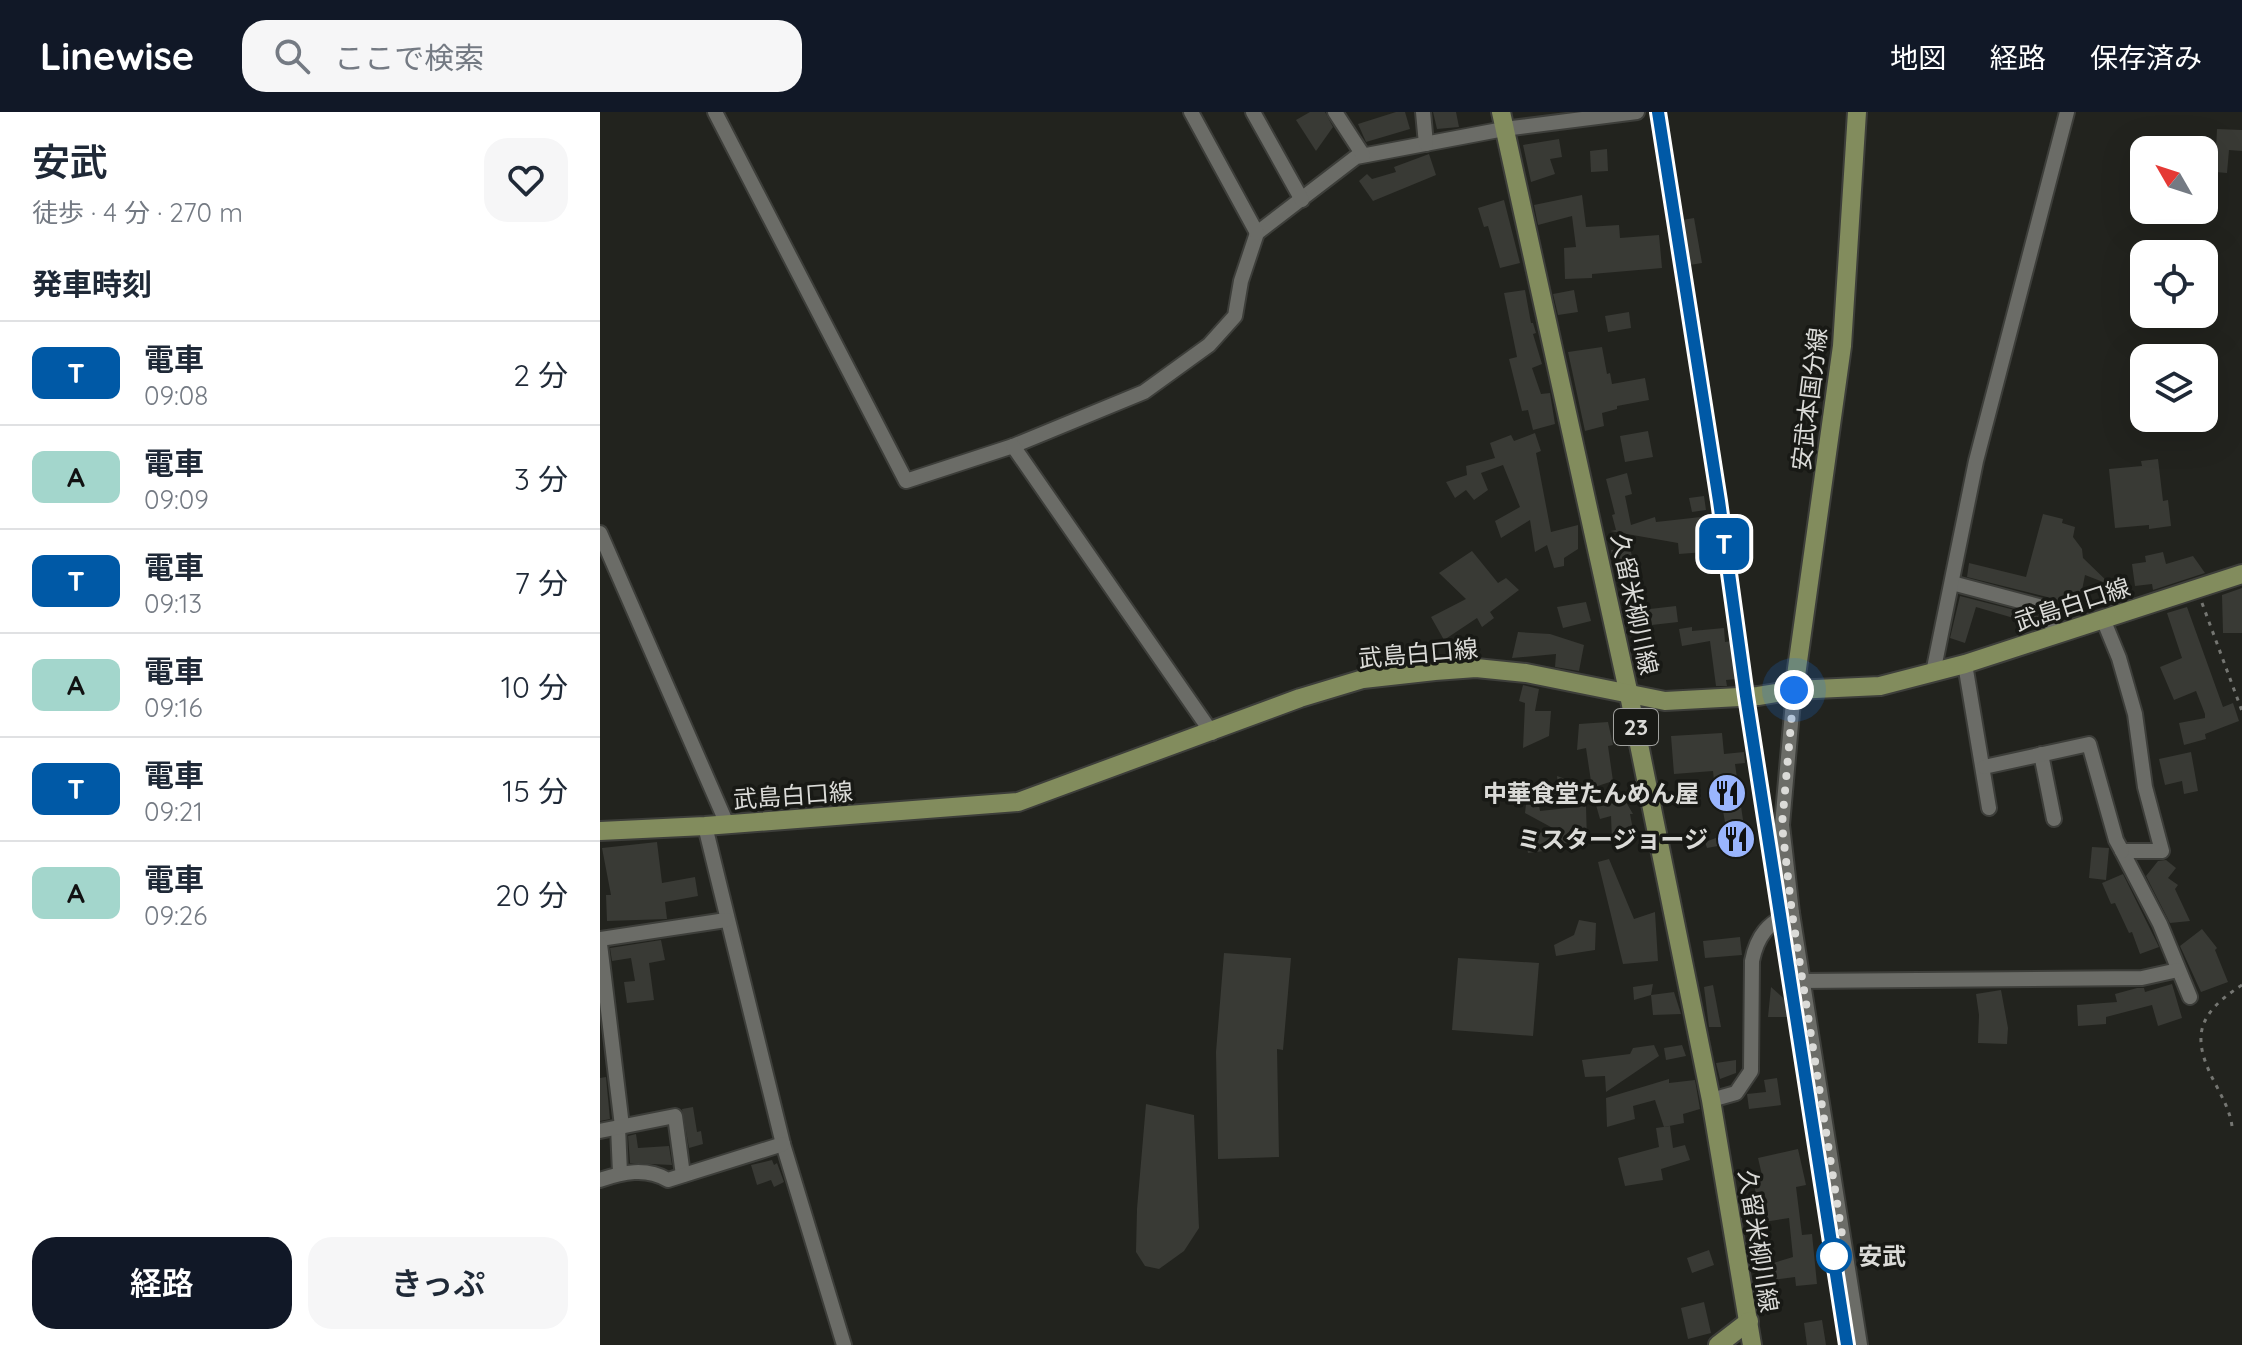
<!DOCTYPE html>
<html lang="ja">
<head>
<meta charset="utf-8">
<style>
  :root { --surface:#fff; --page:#f6f6f7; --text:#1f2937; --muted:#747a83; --line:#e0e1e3; --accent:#111827 }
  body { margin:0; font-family:Quicksand,"Noto Sans JP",sans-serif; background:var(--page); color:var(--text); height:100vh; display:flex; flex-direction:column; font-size:30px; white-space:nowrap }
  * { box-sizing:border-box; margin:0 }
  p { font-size:26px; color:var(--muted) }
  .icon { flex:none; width:44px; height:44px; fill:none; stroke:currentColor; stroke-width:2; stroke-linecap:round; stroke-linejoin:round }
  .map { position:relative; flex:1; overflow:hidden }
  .panel { display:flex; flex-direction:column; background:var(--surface); width:600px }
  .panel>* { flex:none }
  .badge { padding:0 16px; border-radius:12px; font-size:28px; line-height:52px }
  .needle { width:52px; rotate:309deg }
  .fabs { position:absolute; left:1530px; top:24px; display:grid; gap:16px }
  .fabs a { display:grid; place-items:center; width:88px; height:88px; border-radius:16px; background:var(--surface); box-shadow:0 8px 32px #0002; font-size:40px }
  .you { position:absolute; width:40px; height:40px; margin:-20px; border:6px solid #fff; border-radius:50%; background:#1a73e8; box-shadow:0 0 0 12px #1a73e833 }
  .map>.badge { position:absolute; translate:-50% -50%; box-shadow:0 0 0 4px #fff }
  h2 { padding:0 32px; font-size:30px; line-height:72px }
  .round { display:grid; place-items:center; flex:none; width:84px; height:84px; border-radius:24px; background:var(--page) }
  .head { display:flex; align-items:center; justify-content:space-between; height:136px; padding:0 32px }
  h1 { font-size:38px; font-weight:600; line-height:60px }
  .action { display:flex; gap:16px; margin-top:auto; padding:16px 32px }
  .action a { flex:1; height:92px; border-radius:24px; background:var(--accent); color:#fff; font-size:32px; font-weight:600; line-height:92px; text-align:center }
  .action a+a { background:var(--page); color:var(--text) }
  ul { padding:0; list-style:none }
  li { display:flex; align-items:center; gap:24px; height:104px; padding:0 32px; border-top:2px solid var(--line) }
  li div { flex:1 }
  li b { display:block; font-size:30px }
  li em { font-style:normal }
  li .badge { min-width:88px; font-weight:700; text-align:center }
  header { display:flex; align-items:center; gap:48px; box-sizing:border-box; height:112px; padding:0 40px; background:var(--accent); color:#fff }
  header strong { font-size:38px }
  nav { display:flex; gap:44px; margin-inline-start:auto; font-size:28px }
  .search { width:560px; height:72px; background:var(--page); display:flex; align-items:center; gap:20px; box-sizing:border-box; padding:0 28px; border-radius:24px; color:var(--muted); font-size:30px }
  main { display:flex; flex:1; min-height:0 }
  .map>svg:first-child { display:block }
  .building { fill:#393a35 }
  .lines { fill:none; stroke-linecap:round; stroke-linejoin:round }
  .minor-casing { stroke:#3d3e3a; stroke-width:18 }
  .major-casing { stroke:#3d3e3a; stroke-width:22 }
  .path { stroke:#757672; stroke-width:3; stroke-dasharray:4 6; stroke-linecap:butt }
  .minor { stroke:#6b6c67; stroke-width:14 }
  .major { stroke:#828c5d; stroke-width:18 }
  .rail { stroke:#afafac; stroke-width:4; stroke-dasharray:4 8; stroke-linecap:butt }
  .line-casing { stroke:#fff; stroke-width:18 }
  .line { stroke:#0059a6; stroke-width:12 }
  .walk { stroke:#dbdbd8; stroke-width:8; stroke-dasharray:0 14.4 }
  .stop-dot { fill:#fff; stroke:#0059a6; stroke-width:4 }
  .labels { text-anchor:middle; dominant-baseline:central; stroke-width:7; stroke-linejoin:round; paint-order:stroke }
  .shield { fill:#181915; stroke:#a0a19e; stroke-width:2 }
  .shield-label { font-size:22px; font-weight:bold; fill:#dbdbd8 }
  .street-label { font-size:24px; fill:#dbdbd8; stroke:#181915 }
  .poi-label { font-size:24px; font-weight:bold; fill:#dbdbd8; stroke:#181915; text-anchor:end }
  .stop-label { font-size:24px; font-weight:bold; fill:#dbdbd8; stroke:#181915; text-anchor:start }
</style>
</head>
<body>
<header>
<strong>Linewise</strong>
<div class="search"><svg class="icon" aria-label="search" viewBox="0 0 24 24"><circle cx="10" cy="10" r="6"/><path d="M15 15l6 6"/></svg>ここで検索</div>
<nav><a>地図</a><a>経路</a><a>保存済み</a></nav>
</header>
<main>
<section class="panel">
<div class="head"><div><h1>安武</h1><p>徒歩 · 4 分 · 270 m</p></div><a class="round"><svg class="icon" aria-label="heart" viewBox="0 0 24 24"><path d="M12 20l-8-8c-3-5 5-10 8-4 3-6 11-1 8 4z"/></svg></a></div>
<h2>発車時刻</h2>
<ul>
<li><span class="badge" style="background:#0059a6;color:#fff">T</span><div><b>電車</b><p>09:08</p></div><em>2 分</em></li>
<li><span class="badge" style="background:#a3d6cc;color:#111">A</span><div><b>電車</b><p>09:09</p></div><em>3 分</em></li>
<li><span class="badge" style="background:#0059a6;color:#fff">T</span><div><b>電車</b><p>09:13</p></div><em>7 分</em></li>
<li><span class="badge" style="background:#a3d6cc;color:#111">A</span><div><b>電車</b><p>09:16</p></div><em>10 分</em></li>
<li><span class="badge" style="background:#0059a6;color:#fff">T</span><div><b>電車</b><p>09:21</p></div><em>15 分</em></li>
<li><span class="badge" style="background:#a3d6cc;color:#111">A</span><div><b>電車</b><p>09:26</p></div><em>20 分</em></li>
</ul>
<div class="action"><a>経路</a><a>きっぷ</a></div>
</section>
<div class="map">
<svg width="1642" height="1233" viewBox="0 0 1642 1233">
  <rect width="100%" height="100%" fill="#22231e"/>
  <g class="building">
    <polygon points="710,0 725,0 733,15 716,39 696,8"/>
    <polygon points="796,0 805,0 810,17 766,30 758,12"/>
    <polygon points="833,0 856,0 859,15 837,17"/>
    <polygon points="1617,17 1642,18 1642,39 1629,38 1627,61 1615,60"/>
    <polygon points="959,27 962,45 950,47 955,62 931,70 923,33"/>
    <polygon points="1007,37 1008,59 991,60 990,39"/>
    <polygon points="829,42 836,63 773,89 759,69 767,62 772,67 796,60 794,55"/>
    <polygon points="982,83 986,115 1019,113 1020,126 1059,123 1062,156 992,162 992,166 965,167 964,136 976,135 972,104 938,113 934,93"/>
    <polygon points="904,88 920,151 900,156 888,114 884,115 878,96"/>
    <polygon points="1094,106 1102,151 1090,153 1082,108"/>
    <polygon points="925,178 931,211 933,211 936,221 933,222 942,252 932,256 941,282 950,281 955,312 933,318 928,298 922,299 909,247 917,245 904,181"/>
    <polygon points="974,178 978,200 958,203 953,182"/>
    <polygon points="1029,200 1031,216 1008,220 1005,204"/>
    <polygon points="1002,235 1007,262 1010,261 1012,272 1045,266 1049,288 1017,294 1017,297 1002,301 1004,314 985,319 968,240"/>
    <polygon points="1048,319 1053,345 1025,350 1020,324"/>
    <polygon points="935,321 941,339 936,341 951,420 978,413 978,437 964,446 964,454 954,456 947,433 935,440 930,408 901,426 895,409 920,395 903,353 881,361 888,378 874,388 866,378 855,386 846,370 867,363 866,354 895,346 890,331 911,323 914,329"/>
    <polygon points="1558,347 1563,389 1568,388 1571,414 1549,417 1549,413 1515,416 1509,357 1542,354 1541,349"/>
    <polygon points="1027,361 1032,382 1025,384 1031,413 1055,405 1056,410 1101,405 1105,440 1079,442 1078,431 1010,419 1016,418 1012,403 1015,402 1006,367"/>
    <polygon points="1104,384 1106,398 1092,400 1089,386"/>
    <polygon points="1443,402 1463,407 1462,411 1475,415 1473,425 1482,437 1483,446 1511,473 1485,463 1479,493 1367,465 1369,451 1426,465"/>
    <polygon points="1030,435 1034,455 1015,461 1011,438"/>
    <polygon points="872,439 898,471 906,466 919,478 890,500 894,506 882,515 877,506 844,528 831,505 866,487 839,461"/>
    <polygon points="1563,440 1566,452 1593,444 1605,461 1553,478 1552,472 1535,474 1532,452 1546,450 1545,444"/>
    <polygon points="1642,476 1642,521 1623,521 1622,483"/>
    <polygon points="1360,484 1438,504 1441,514 1376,495 1365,531 1350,526"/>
    <polygon points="986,490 991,509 963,516 957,495"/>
    <polygon points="1076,494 1078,510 1043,514 1041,498"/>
    <polygon points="1587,495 1623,595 1633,591 1639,609 1605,622 1606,627 1584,633 1579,611 1605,606 1605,602 1596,579 1574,588 1560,555 1582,546 1567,501"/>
    <polygon points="1092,515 1092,519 1124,516 1125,530 1132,529 1137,567 1126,568 1127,574 1116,574 1110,529 1082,534 1079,517"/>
    <polygon points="918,520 950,522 984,533 979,559 955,555 956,542 912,546"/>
    <polygon points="1049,527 1054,552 1038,555 1033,531"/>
    <polygon points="923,573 939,577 935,599 951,599 949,624 923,636 925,591 919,589"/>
    <polygon points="1008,610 1013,633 1008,634 1013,669 939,693 940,699 986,694 987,730 950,732 952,738 928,741 924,721 960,720 925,701 928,675 958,674 957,664 992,676 986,636 977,638 979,612"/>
    <polygon points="1122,621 1124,642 1144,640 1145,651 1135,652 1147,736 1130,739 1129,732 1107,736 1105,730 1127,722 1121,687 1116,688 1113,659 1074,662 1071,624"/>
    <polygon points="1591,640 1598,679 1584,682 1582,669 1565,673 1559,647"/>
    <polygon points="1026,690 1033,702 1030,702 1035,728 1012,729 1011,704 1000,707 996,693"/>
    <polygon points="57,730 62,771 95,765 98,784 65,790 67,807 7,809 6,783 11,783 2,736"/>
    <polygon points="1492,735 1509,736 1506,768 1489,766"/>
    <polygon points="1009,747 1034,807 1055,800 1058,849 1023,852 998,750"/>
    <polygon points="1566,748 1576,756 1568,766 1578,773 1575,777 1590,809 1570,811 1546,764 1558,749"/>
    <polygon points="1523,762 1559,835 1540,842 1532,820 1529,821 1515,791 1511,792 1502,771"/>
    <polygon points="979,808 996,811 995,838 956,844 954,833 974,823"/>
    <polygon points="1602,817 1617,836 1615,838 1628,870 1601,880 1580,834"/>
    <polygon points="1140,825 1142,843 1105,846 1103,829"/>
    <polygon points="61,828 65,848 49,851 54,888 27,891 24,870 35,869 31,846 12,849 10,836"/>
    <polygon points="624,841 691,846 683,938 677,937 679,1045 618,1047 616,940"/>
    <polygon points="858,846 939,851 933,924 852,918"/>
    <polygon points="1053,872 1051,883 1034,888 1033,875"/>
    <polygon points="1572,872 1582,906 1558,914 1552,893 1506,905 1506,912 1478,914 1477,893 1517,890 1515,882 1537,876 1544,876 1545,880"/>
    <polygon points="1113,873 1121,915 1109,915 1104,875"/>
    <polygon points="1171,875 1190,892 1188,905 1168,905"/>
    <polygon points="1401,878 1408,916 1407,932 1378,931 1379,903 1376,882"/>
    <polygon points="1074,880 1081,902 1053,903 1051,883"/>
    <polygon points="1054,933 1059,944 1006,980 1005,964 985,965 982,948 1030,942 1033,936"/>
    <polygon points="1082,933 1086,944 1066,948 1064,936"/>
    <polygon points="1136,948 1136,961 1120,967 1116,951"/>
    <polygon points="6,965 10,1007 0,1009 0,966"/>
    <polygon points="1177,966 1181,993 1149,997 1147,982 1166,980 1164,968"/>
    <polygon points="1069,967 1069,971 1095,968 1100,997 1083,1002 1084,1011 1064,1015 1055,988 1033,994 1035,1007 1007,1015 1006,986"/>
    <polygon points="546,992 594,1003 599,1116 584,1139 559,1157 545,1154 536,1140 537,1097"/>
    <polygon points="93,995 97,1020 101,1019 103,1032 89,1036 82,997"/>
    <polygon points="1070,1014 1073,1036 1085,1033 1090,1048 1061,1057 1063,1068 1025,1074 1018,1046 1059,1035 1056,1016"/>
    <polygon points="36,1022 38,1036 69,1034 72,1053 30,1051 28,1024"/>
    <polygon points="1198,1037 1206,1073 1196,1075 1202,1123 1212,1122 1217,1172 1196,1174 1195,1165 1173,1168 1175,1183 1169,1185 1153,1138 1151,1138 1148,1123 1164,1118 1170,1152 1193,1145 1189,1106 1157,1111 1154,1091 1157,1090 1153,1064 1162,1063 1158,1046"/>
    <polygon points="172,1048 174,1053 177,1051 184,1070 174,1075 171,1068 157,1073 151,1053"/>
    <polygon points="1109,1138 1114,1153 1092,1161 1087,1146"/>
    <polygon points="1104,1190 1111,1221 1088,1227 1081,1196"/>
    <polygon points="1222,1208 1226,1233 1207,1233 1204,1211"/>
  </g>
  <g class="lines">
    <defs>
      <g id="minor">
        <polyline points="115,0 306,369 413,334 544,280 609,233 635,204 641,169 657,121 756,45 904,17 1037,0"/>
        <polyline points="591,0 657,121"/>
        <polyline points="653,0 702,88"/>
        <polyline points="735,0 763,43"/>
        <polyline points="823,0 826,32"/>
        <polyline points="413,334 612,621"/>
        <polyline points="0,421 127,712"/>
        <polyline points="1352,471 1446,496 1455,523"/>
        <polyline points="1503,507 1519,546 1535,602 1545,675 1562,739 1522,739 1560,812 1590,885"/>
        <polyline points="1365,552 1389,696"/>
        <polyline points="1333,561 1376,349 1467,0"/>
        <polyline points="1194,578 1182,713 1192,801 1260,1233"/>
        <polyline points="1441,642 1454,707"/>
        <polyline points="1384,655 1489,632 1516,728 1522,739"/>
        <polyline points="105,714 183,1032 244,1233"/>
        <polyline points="0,827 126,808"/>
        <polyline points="0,832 22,1014"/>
        <polyline points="1202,869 1542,866 1578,858"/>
        <path d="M1111,988L1136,981L1151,959L1152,849C1157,824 1168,810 1192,801"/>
        <polyline points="18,1015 20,1061"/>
        <polyline points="0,1019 75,1004 83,1063"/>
        <path d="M0,1068C23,1060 46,1055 68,1068L183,1032"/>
      </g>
      <g id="major">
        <polyline points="901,0 1029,583 1111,988 1152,1233"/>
        <polyline points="1194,578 1242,234 1257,0"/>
        <polyline points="0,719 105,714 418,690 700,586 763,567 835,559 876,556 926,561 1065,589 1158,584 1194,578 1280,574 1365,552 1642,462"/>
        <polyline points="1118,1233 1149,1209"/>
      </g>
    </defs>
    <use href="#minor" class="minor-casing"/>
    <use href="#major" class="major-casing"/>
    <g class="path">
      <polyline points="1602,491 1642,599"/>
      <path d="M1632,1014C1630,999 1623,987 1616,973C1590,925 1597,902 1642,873"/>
    </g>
    <use href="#minor" class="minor"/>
    <use href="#major" class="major"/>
    <polyline class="rail" points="1058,0 1119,389 1146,584 1247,1233"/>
  </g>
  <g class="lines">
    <defs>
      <polyline id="line" points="1058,0 1119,389 1146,584 1247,1233"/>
    </defs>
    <use href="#line" class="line-casing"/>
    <use href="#line" class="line"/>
    <polyline class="walk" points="1194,578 1182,713 1192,801 1245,1142 1234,1144"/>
  </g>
  <defs>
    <symbol id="restaurant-disc" viewBox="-11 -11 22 22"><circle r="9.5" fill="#9ab5fd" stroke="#181915"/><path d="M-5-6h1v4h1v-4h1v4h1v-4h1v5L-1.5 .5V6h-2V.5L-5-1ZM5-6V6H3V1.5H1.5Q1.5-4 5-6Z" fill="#111"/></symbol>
  </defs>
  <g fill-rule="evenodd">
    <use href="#restaurant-disc" x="1105" y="659" width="44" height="44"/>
    <use href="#restaurant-disc" x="1114" y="705" width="44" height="44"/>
  </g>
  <circle class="stop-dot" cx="1234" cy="1144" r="16"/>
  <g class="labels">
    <rect class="shield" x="1014" y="597" width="44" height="36" rx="6"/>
    <g class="shield-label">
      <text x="1036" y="615">23</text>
    </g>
    <g class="street-label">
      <text transform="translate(1209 287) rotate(-83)">安武本国分線</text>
      <text transform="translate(1035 492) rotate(78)">久留米柳川線</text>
      <text transform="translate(1472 492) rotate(-18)">武島白口線</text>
      <text transform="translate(818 541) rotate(-5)">武島白口線</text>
      <text transform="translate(193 683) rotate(-4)">武島白口線</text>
      <text transform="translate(1159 1129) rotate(81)">久留米柳川線</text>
    </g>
    <g class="poi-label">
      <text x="1099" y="681">中華食堂たんめん屋</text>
      <text x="1108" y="727">ミスタージョージ</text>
    </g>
    <g class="stop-label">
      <text x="1258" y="1144">安武</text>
    </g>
  </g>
</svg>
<div class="fabs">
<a><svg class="needle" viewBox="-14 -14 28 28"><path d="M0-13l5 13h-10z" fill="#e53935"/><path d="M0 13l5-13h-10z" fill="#747a83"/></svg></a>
<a><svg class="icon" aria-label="locate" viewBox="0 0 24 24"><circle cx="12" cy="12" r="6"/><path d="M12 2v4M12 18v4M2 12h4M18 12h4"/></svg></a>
<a><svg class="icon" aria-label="layers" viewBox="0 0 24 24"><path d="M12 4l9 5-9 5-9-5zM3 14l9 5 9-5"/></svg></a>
</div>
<div class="you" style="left:1194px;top:578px"></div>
<b class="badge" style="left:1124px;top:432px;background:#0059a6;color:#fff">T</b>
</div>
</main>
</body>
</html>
